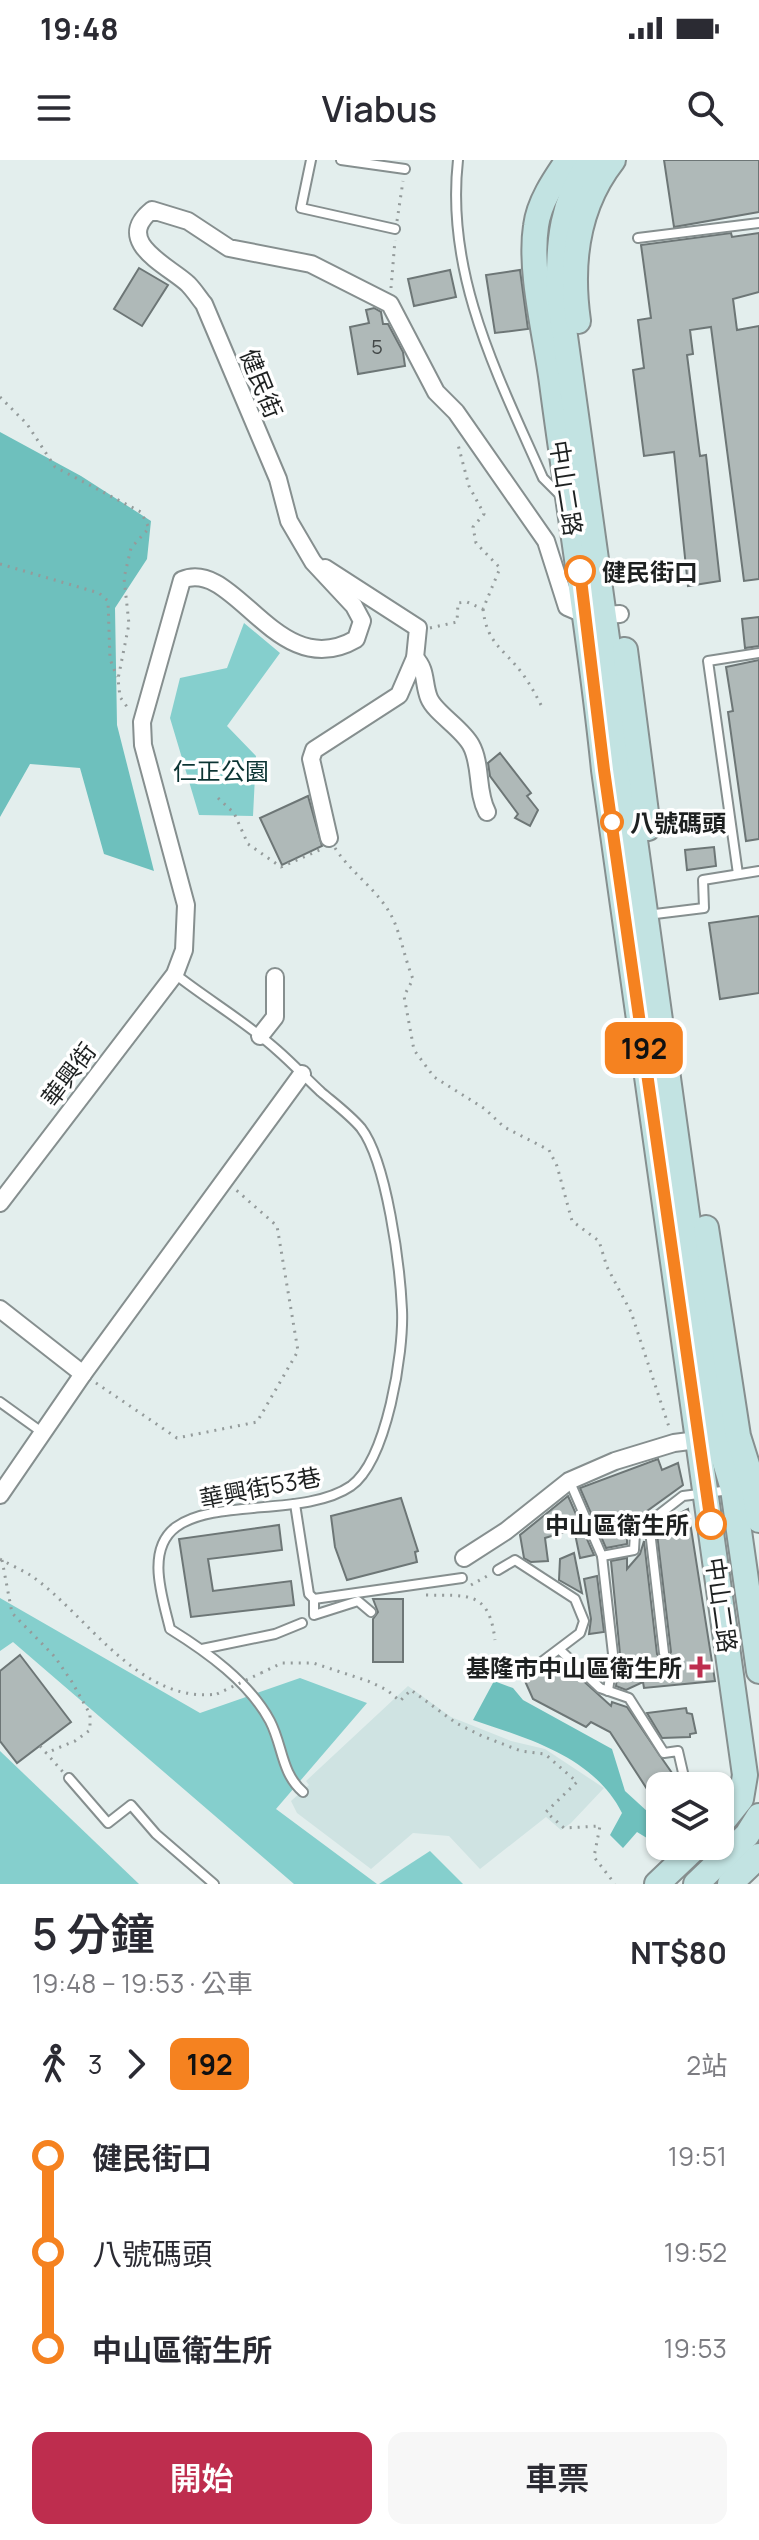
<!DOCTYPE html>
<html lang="zh-TW">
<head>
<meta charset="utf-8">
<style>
  :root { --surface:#fff; --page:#f7f7f7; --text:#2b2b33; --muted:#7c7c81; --accent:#be2d4e }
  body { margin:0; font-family:Manrope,"Noto Sans TC",sans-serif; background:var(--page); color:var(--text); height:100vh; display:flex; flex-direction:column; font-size:30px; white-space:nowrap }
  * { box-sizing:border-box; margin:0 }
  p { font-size:26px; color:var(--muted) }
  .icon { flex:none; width:44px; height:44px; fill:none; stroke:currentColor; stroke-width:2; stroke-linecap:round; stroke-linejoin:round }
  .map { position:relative; height:1724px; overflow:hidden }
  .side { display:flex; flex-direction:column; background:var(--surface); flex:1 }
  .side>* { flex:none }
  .badge { padding:0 16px; border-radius:12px; font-size:28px; line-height:52px }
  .fabs { position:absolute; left:646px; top:1612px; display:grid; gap:16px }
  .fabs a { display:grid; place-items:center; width:88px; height:88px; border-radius:16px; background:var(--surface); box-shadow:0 2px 6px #0004; font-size:40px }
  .map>.badge { position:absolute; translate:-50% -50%; box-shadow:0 0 0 4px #fff }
  .legs { display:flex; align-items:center; gap:12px; height:88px; padding:0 32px; font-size:26px }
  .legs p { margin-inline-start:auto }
  .head { display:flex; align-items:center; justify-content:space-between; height:136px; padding:0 32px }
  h1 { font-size:44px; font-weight:600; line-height:60px }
  .button { display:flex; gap:16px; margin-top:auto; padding:16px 32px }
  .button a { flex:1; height:92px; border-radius:16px; background:var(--accent); color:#fff; font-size:32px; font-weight:600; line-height:92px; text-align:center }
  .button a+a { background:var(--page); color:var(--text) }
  ul { padding:0 32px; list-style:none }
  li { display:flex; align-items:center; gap:28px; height:96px; font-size:30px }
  li i { display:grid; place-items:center; width:12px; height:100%; margin:0 10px; background:currentColor }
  li i::after { content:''; width:20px; height:20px; margin:-10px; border:6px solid; border-radius:50%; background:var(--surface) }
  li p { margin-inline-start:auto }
  li:first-child i { background:linear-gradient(#0000 50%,currentColor 0) }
  li:last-child i { background:linear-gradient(currentColor 50%,#0000 0) }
  .status { display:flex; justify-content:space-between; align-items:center; height:56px; padding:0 40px; background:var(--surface); direction:ltr }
  .status svg { height:22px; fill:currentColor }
  header { display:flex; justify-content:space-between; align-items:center; height:104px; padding:0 32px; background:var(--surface); font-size:36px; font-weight:600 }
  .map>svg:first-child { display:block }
  .built { fill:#cfe3e2 }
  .green { fill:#85cfcd }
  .forest { fill:#6ec0bd }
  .building { fill:#afb9b8; stroke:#6d7676; stroke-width:2 }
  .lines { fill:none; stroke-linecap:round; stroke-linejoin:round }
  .lane-casing { stroke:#868f8f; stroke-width:12 }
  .street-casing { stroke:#868f8f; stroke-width:20 }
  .secondary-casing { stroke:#868f8f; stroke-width:28 }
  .path { stroke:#949b9b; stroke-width:3; stroke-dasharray:2 6; stroke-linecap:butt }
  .lane { stroke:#fff; stroke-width:8 }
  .street { stroke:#fff; stroke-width:16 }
  .secondary { stroke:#c2e3e2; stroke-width:24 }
  .path-bridge { stroke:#949b9b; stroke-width:3; stroke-dasharray:2 6; stroke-linecap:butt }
  .line-1-casing { stroke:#fff; stroke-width:18 }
  .line-1 { stroke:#f58220; stroke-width:12 }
  .stop-1-dot { fill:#fff; stroke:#f58220; stroke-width:4 }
  .poi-dot { fill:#be2d4e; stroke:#fff; stroke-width:3 }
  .labels { text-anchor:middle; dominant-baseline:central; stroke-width:7; stroke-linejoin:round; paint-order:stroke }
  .number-label { font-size:20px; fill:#424747 }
  .street-label { font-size:24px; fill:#1e2121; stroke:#fff }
  .stop-label { font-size:24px; font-weight:bold; fill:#1e2121; stroke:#fff; text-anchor:start }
  .park-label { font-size:24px; fill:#0b3433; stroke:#fff }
  .poi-label { font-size:24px; font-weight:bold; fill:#1e2121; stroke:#fff; text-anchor:end }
</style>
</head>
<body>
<div class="status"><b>19:48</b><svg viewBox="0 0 49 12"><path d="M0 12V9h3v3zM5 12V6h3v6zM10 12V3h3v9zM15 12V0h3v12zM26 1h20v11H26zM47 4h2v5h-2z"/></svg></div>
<header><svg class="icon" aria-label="menu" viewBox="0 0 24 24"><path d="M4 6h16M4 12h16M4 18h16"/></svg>Viabus<svg class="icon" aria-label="search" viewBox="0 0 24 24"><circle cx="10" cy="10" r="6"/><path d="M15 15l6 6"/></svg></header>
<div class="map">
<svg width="759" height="1724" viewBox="0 0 759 1724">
  <rect width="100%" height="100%" fill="#e3eeed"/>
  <polygon class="built" points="408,1526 451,1557 511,1581 545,1589 604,1628 571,1663 561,1670 546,1657 480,1709 449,1676 413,1673 371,1709 297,1653 291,1641 309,1625 306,1621"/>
  <g class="green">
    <polygon points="244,463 280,493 227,566 256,596 253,656 199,655 170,558 180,518 227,508"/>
    <polygon points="0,1438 200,1553 300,1518 367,1543 276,1649 377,1724 294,1724 13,1482 0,1491"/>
    <polygon points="0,1591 139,1724 0,1724"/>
    <polygon points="430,1691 463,1724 379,1724"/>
  </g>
  <g class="forest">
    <polygon points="0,272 81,316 151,361 147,399 115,448 117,565 154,711 104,694 80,608 30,604 0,657"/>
    <path d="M494,1521L513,1528L523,1540L612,1589L625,1631L660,1663V1686L637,1672L623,1688L610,1675L622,1653C594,1597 529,1579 473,1560Z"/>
  </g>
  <g class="building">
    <polygon points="664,0 759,0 759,52 674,67"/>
    <polygon points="731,73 732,77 759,73 759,132 733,139 737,170 759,166 759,419 744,421 711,167 690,170 693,194 687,195 700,296 706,295 720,421 688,426 674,292 644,296 633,210 644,208 638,160 651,158 641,85"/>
    <polygon points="139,108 168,125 142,166 114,149"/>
    <polygon points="450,110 456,137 414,146 408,119"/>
    <polygon points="520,110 528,169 495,173 486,115"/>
    <polygon points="374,148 381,152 383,164 388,164 403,192 405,206 358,214 350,167 369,163 366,150"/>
    <polygon points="759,457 759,486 745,488 742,459"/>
    <polygon points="759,500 759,679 746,681 728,552 733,551 726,507"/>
    <polygon points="500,593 531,633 527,636 538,650 530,666 515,658 518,654 490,616 488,603"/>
    <polygon points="308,636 322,686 282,705 260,658"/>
    <polygon points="714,687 716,706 687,710 685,690"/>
    <polygon points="759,756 759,833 720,839 709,763"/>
    <polygon points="658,1299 662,1310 678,1303 683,1325 640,1356 627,1360 627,1365 612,1376 627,1371 627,1384 606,1388 580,1328"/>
    <polygon points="568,1336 594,1395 580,1398 574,1369 545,1378 548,1401 531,1402 524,1398 520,1375"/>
    <polygon points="401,1338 418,1391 415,1392 417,1402 347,1420 335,1387 331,1356"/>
    <polygon points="688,1349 715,1521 644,1528 643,1522 626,1530 616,1526 620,1494 611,1401 627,1398 627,1409 640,1394 644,1381 657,1494 661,1499 667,1499 671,1492 656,1365"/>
    <polygon points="279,1365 282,1390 208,1399 213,1431 291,1421 294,1445 191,1457 179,1379"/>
    <polygon points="574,1393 582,1433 559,1420 560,1399"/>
    <polygon points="597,1416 604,1472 589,1474 591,1459 584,1419"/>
    <polygon points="373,1439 403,1439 403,1502 373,1502 373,1459 378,1452"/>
    <polygon points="20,1495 71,1562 17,1603 0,1581 0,1511"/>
    <polygon points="558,1498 611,1546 612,1542 627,1547 663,1600 681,1626 660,1626 660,1649 610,1572 591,1562 586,1567 533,1539 525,1521"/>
    <polygon points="686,1548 687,1553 692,1554 696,1573 690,1574 690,1577 662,1578 647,1553"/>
  </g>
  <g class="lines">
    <defs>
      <g id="lane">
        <polyline points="311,0 301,48 395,69"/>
        <polyline points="341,0 405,9"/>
        <path d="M458,0C445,115 498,216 543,318L561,336"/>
        <polyline points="638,78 759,63"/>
        <polyline points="738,714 708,501 759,493"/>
        <polyline points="647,755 704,748 703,720 759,711"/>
        <path d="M175,814C208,840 246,862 277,890C292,903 306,918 321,932C334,943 350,955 361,968C387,1002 400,1106 402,1150C404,1192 387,1300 351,1326C306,1357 215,1338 176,1367C145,1390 163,1439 170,1469C207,1492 249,1522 270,1561C283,1586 281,1613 303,1632"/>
        <polyline points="0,1242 43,1273"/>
        <polyline points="570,1322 602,1396 613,1494 608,1531"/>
        <polyline points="295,1344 309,1434 314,1439 314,1455 358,1441 371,1452"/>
        <polyline points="649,1362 664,1493"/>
        <polyline points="602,1396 634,1390 635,1373 683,1336 730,1330"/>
        <polyline points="498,1410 515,1400 575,1439 584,1461 580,1473 527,1513"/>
        <polyline points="314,1439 462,1418"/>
        <polyline points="202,1489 275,1474 302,1463"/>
        <polyline points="560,1490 600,1528 629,1538 664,1593 678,1591 684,1617 694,1626"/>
        <polyline points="69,1618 108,1663 131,1645 156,1674 214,1724"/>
      </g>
      <g id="street">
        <polyline points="325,408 418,468 415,498 399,535 314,590 311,599 329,678"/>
        <path d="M415,498C427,510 423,523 429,538C435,553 462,568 471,585C482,605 476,631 487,652"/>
        <polyline points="260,876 275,857 275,817"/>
        <path d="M0,1043L175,814L184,790L186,745L143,585L142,562L182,420C235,397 277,525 356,479L362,461L354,446L313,402L289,361L278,319L204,144C199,138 194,130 188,124C169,106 112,82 152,50L188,61L229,88L311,104L390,144L436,232L456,252L546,381L567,447L588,456L620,454"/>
        <polyline points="0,1149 83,1214 302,914"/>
        <polyline points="0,1335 83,1214"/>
        <polyline points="464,1398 506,1371 569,1321 615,1301 674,1283 705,1279"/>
      </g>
      <g id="secondary">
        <path d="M568,0C555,19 539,42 536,66C529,112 546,176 552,223C569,352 591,480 604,610L745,1615L741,1639L720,1665"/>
        <path d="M592,0C561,40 558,84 559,133L718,1278L733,1329L759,1511"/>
        <path d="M578,161C570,104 577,46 613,0"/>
        <polyline points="625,490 648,668"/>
        <polyline points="706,1068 738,1276 754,1327 759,1360"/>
        <polyline points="657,1724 697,1686"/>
        <polyline points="696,1724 747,1675 759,1656"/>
        <polyline points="730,1724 759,1696"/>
      </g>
    </defs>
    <use href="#lane" class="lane-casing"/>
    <use href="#street" class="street-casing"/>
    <use href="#secondary" class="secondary-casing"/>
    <g class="path">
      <polyline points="397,61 403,21"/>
      <polyline points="391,128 395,80"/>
      <polyline points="0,237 27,264 55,307 141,352 149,368 131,388 124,418 129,464 118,519 120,537 130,551"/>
      <polyline points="0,404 99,433 108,441 110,499 117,517"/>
      <path d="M483,449C487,484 503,488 522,513C530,524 536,535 542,547"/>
      <polyline points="430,468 457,462 458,443 467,442 483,449 500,408 476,383 473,367 484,354 469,326 457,281"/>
      <polyline points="218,638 234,653 248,684 281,707 322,689"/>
      <path d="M335,688C349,710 371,725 386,747C400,766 403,795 413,819L404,836L414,890L434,917L485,949L504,967L549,990L557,1006L572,1061L599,1081L607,1107L631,1152L670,1270"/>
      <polyline points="96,1223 177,1278 257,1262 298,1191 277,1066 235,1029"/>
      <path d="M0,1399C10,1405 23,1410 33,1417C89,1457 139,1544 217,1534"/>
      <polyline points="2,1400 12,1453 55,1497 72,1522 90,1554 90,1570 75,1581 46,1593"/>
      <polyline points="471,1425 489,1415"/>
      <path d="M426,1435C468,1436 489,1430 495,1480"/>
      <polyline points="261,1513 282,1503 313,1503 368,1521 387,1530 400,1541 411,1530 456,1563 482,1576 521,1591 545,1594 577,1622 546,1652 564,1668 600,1666 594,1697 615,1724"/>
      <polyline points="40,1586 63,1612"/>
    </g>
    <use href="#lane" class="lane"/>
    <use href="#street" class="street"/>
    <use href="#secondary" class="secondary"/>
    <polyline class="path-bridge" points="217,1534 261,1513"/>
  </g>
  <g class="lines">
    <defs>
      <polyline id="line-1" points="580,411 604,610 711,1364"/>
    </defs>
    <use href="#line-1" class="line-1-casing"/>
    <use href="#line-1" class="line-1"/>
  </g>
  <g class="stop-1-dot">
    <circle cx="580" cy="411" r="14"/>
    <circle cx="612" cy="662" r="10"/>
    <circle cx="711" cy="1364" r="14"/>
  </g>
  <path class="poi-dot" d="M696 1495h8v8h8v8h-8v8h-8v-8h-8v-8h8z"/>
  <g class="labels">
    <g class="number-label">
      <text x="377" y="186">5</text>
    </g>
    <g class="street-label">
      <text transform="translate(262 223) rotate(68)">健民街</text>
      <text transform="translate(567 328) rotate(81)">中山二路</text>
      <text transform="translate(68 914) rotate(-53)">華興街</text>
      <text transform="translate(260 1327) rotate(-11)">華興街53巷</text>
      <text transform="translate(722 1445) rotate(82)">中山二路</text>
    </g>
    <g class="stop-label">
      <text x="602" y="411">健民街口</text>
      <text x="630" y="662">八號碼頭</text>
      <text x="689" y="1364" text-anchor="end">中山區衛生所</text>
    </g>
    <g class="park-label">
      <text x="221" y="610">仁正公園</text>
    </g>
    <g class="poi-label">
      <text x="682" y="1507">基隆市中山區衛生所</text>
    </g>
  </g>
</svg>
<div class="fabs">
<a><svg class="icon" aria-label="layers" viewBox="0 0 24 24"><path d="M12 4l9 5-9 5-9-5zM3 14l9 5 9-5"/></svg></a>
</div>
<b class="badge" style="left:644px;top:888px;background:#f58220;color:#111">192</b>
</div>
<section class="side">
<div class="head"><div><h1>5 分鐘</h1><p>19:48 – 19:53 · 公車</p></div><b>NT$80</b></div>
<div class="legs"><svg class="icon" aria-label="walk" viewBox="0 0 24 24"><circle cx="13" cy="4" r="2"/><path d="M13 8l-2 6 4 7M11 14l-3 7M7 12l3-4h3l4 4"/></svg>3<svg class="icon" aria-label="forward" viewBox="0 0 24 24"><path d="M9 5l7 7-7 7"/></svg><b class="badge" style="background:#f58220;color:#111">192</b><p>2站</p></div>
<ul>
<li><i style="color:#f58220"></i><b>健民街口</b><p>19:51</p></li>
<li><i style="color:#f58220"></i><span>八號碼頭</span><p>19:52</p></li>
<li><i style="color:#f58220"></i><b>中山區衛生所</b><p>19:53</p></li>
</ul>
<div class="button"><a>開始</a><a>車票</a></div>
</section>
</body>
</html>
